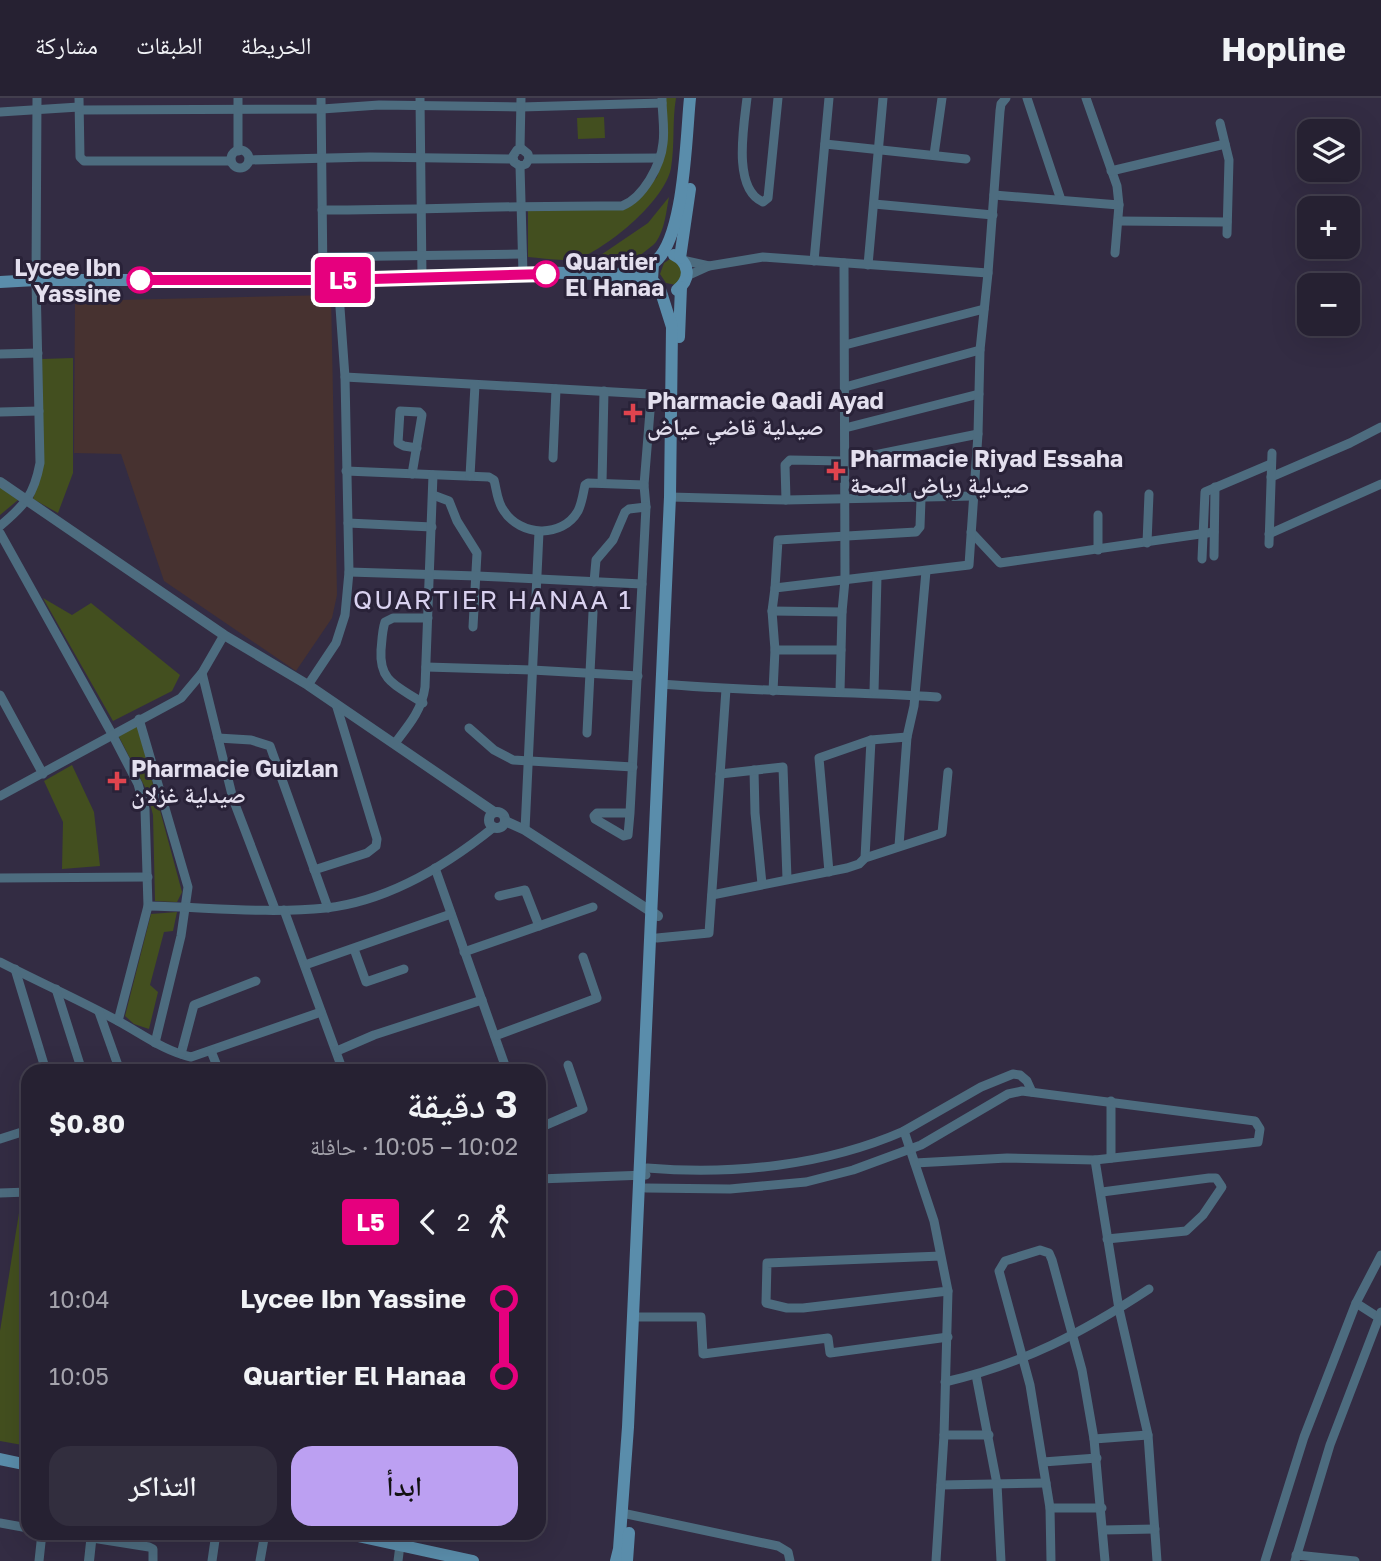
<!DOCTYPE html>
<html lang="ar">
<head>
<meta charset="utf-8">
<style>
  :root { --surface:#262132; --page:#322e3e; --text:#f1f3f6; --muted:#a4a3ac; --line:#423e4d; --accent:#bca0f2 }
  body { margin:0; font-family:"Golos Text","Noto Naskh Arabic",sans-serif; background:var(--page); color:var(--text); direction:rtl; height:100vh; display:flex; flex-direction:column; font-size:26px; white-space:nowrap }
  * { box-sizing:border-box; margin:0 }
  p { font-size:23px; color:var(--muted) }
  .icon { flex:none; width:38px; height:38px; fill:none; stroke:currentColor; stroke-width:2; stroke-linecap:round; stroke-linejoin:round }
  .map { position:relative; flex:1; overflow:hidden; direction:ltr }
  .panel { position:absolute; left:21px; top:966px; width:525px; height:476px; display:flex; flex-direction:column; background:var(--surface); border-radius:21px; box-shadow:0 7px 28px #0002,0 0 0 2px var(--line); direction:rtl }
  .panel>* { flex:none }
  .badge { padding:0 14px; border-radius:5px; font-size:24px; line-height:46px }
  .fabs { position:absolute; left:1297px; top:21px; display:grid; gap:14px }
  .fabs a { display:grid; place-items:center; width:63px; height:63px; border-radius:14px; background:var(--surface); box-shadow:0 7px 28px #0002,0 0 0 2px var(--line); font-size:35px }
  .map>.badge { position:absolute; translate:-50% -50%; box-shadow:0 0 0 4px #fff }
  .legs { display:flex; align-items:center; gap:10px; height:77px; padding:0 28px; font-size:23px }
  .legs p { margin-inline-start:auto }
  .head { display:flex; align-items:center; justify-content:space-between; height:119px; padding:0 28px }
  h1 { font-size:38px; font-weight:600; line-height:52px }
  .primary-button { display:flex; gap:14px; margin-top:auto; padding:14px 28px }
  .primary-button a { flex:1; height:80px; border-radius:21px; background:var(--accent); color:#111; font-size:28px; font-weight:600; line-height:80px; text-align:center }
  .primary-button a+a { background:var(--page); color:var(--text) }
  ul { padding:0 28px; list-style:none }
  li { display:flex; align-items:center; gap:24px; height:77px; font-size:26px }
  li i { display:grid; place-items:center; width:10px; height:100%; margin:0 9px; background:currentColor }
  li i::after { content:''; width:18px; height:18px; margin:-9px; border:5px solid; border-radius:50%; background:var(--surface) }
  li p { margin-inline-start:auto }
  li:first-child i { background:linear-gradient(#0000 50%,currentColor 0) }
  li:last-child i { background:linear-gradient(currentColor 50%,#0000 0) }
  header { display:flex; align-items:center; gap:42px; box-sizing:border-box; height:98px; padding:0 35px; background:var(--surface); border-bottom:2px solid var(--line) }
  header strong { font-size:33px }
  nav { display:flex; gap:38px; margin-inline-start:auto; font-size:24px }
  .map>svg:first-child { display:block }
  .education { fill:#473230 }
  .green { fill:#434f1f }
  .lines { fill:none; stroke-linecap:round; stroke-linejoin:round }
  .minor { stroke:#4d6c7f; stroke-width:9 }
  .tertiary { stroke:#4d6c7f; stroke-width:10 }
  .secondary { stroke:#5a8dab; stroke-width:12 }
  .line-1-casing { stroke:#fff; stroke-width:16 }
  .line-1 { stroke:#e6007e; stroke-width:10 }
  .stop-1-dot { fill:#fff; stroke:#e6007e; stroke-width:3.5 }
  .health-dot { fill:#e0444e; stroke:#292238; stroke-width:2.5 }
  .labels { text-anchor:middle; dominant-baseline:central; stroke-width:6; stroke-linejoin:round; paint-order:stroke }
  .stop-label { font-size:23px; font-weight:bold; fill:#e3dfee; stroke:#292238; text-anchor:start }
  .poi-label { font-size:23px; font-weight:bold; fill:#e3dfee; stroke:#292238; text-anchor:start }
  .quarter-label { font-size:26px; letter-spacing:2px; fill:#dad2f0; stroke:#292238 }
</style>
</head>
<body>
<header>
<strong>Hopline</strong>
<nav><a>الخريطة</a><a>الطبقات</a><a>مشاركة</a></nav>
</header>
<div class="map">
<svg width="1381" height="1463" viewBox="0 0 1381 1463">
  <rect width="100%" height="100%" fill="#332c43"/>
  <polygon class="education" points="331,197 337,497 332,520 296,573 164,483 121,356 74,355 75,203"/>
  <g class="green">
    <path d="M666,0H676C672,23 675,47 671,70C665,102 611,147 582,159C566,165 545,160 528,159V112H623L637,102L657,79L665,54Z"/>
    <polygon points="604,19 605,40 578,41 577,20"/>
    <path d="M669,99C666,114 665,131 656,144C651,150 641,155 635,163H592L648,125Z"/>
    <polygon points="670,161 686,170 676,187 666,185 660,176 664,165"/>
    <polygon points="73,260 73,375 58,415 33,401 43,370 42,261"/>
    <polygon points="0,389 18,402 0,417"/>
    <polygon points="43,500 72,517 91,505 180,577 172,593 113,623"/>
    <polygon points="137,627 182,794 177,804 155,803 153,717 147,693 118,637"/>
    <polygon points="72,667 94,714 100,768 62,771 63,724 44,683"/>
    <polygon points="177,814 173,833 164,834 150,887 158,894 149,931 134,926 125,918 151,816"/>
    <polygon points="28,1114 28,1348 0,1343 0,1233 19,1115"/>
  </g>
  <g class="lines">
    <g class="minor">
      <polyline points="79,0 80,59 84,63 231,63"/>
      <polyline points="321,0 323,182"/>
      <polyline points="420,0 422,180"/>
      <path d="M747,0C744,27 732,91 763,104L768,100L778,0"/>
      <polyline points="1027,0 1061,102"/>
      <polyline points="1086,0 1117,88 1119,107 1115,155"/>
      <polyline points="79,12 322,11 379,7 521,9 662,5"/>
      <polyline points="0,14 79,9"/>
      <polyline points="1220,25 1229,62 1227,136"/>
      <polyline points="825,46 966,61"/>
      <polyline points="520,51 521,0"/>
      <circle cx="240" cy="61" r="9"/>
      <polyline points="238,53 238,0"/>
      <polyline points="934,57 942,0"/>
      <polyline points="529,61 528,56 522,51 517,52 513,58 514,64 520,68 526,66 529,61 659,60"/>
      <polyline points="249,62 370,59 513,61"/>
      <polyline points="520,68 523,176"/>
      <polyline points="1111,73 1225,46"/>
      <polyline points="994,97 1119,107"/>
      <polyline points="874,106 993,117"/>
      <path d="M322,112C422,112 522,107 622,108C643,100 661,67 663,45C665,31 662,15 662,1"/>
      <polyline points="1118,123 1227,124"/>
      <polyline points="322,159 522,156"/>
      <polyline points="682,162 709,168"/>
      <polyline points="814,163 829,0"/>
      <polyline points="868,167 883,0"/>
      <polyline points="687,178 709,168 763,159 988,175"/>
      <polyline points="845,247 984,211"/>
      <polyline points="0,256 38,255"/>
      <polyline points="345,279 649,296 651,301 644,387 646,409 630,715 628,737 624,738 595,721 594,718 597,715 630,715"/>
      <polyline points="845,289 980,252"/>
      <polyline points="0,314 39,313"/>
      <polyline points="845,330 979,296"/>
      <polyline points="553,360 556,291"/>
      <path d="M346,373L489,379L494,382C497,393 497,404 504,413C520,438 562,441 578,413C582,405 583,396 585,387L588,385L644,387"/>
      <polyline points="412,376 422,317 419,314 400,313 398,345 404,348 417,350"/>
      <polyline points="470,378 475,287"/>
      <polyline points="1271,379 1350,345 1381,329"/>
      <polyline points="602,385 604,293"/>
      <polyline points="433,397 449,403 457,423 477,455 473,529"/>
      <polyline points="670,399 786,402 973,398"/>
      <polyline points="786,402 785,367 790,362 845,363 978,336"/>
      <polyline points="348,425 432,429"/>
      <path d="M0,428C25,407 34,397 40,365L36,182L37,0"/>
      <polyline points="971,434 1000,465 1214,434"/>
      <polyline points="0,435 112,636 138,686 145,711 148,808 118,923"/>
      <polyline points="1269,436 1381,386"/>
      <polyline points="1147,445 1149,396"/>
      <polyline points="1269,446 1272,355"/>
      <polyline points="1098,452 1098,417"/>
      <polyline points="1214,458 1215,389"/>
      <polyline points="1202,461 1205,394 1271,366"/>
      <polyline points="349,474 477,478 642,486"/>
      <polyline points="594,484 596,462 613,442 625,414 629,411 646,409"/>
      <polyline points="775,490 778,442 916,434 920,429 921,401"/>
      <polyline points="772,513 842,514"/>
      <polyline points="775,552 841,552"/>
      <polyline points="426,569 532,572 638,578"/>
      <polyline points="202,575 233,701 275,811"/>
      <path d="M661,586C753,594 845,593 937,599"/>
      <polyline points="308,587 336,545 345,517 349,474 345,279 338,182"/>
      <polyline points="773,593 775,552 772,513 775,490 969,467 978,336 980,252 988,175 1000,13 1001,6 1006,0"/>
      <polyline points="840,594 842,514 845,482 844,165"/>
      <polyline points="874,594 877,479"/>
      <polyline points="0,597 43,676"/>
      <path d="M423,605C398,588 379,585 381,552C382,543 382,533 385,524L393,520H428"/>
      <polyline points="139,621 188,789 181,838 155,945"/>
      <polyline points="469,630 494,652 513,662 633,669"/>
      <polyline points="587,635 593,514"/>
      <polyline points="218,640 251,642 270,648 328,810"/>
      <path d="M395,645C409,627 422,612 425,589L433,377"/>
      <polyline points="754,672 755,715 762,786"/>
      <polyline points="720,676 783,669 787,781"/>
      <polyline points="0,698 181,600 202,575 224,537"/>
      <polyline points="525,732 539,434"/>
      <polyline points="899,748 907,639 914,608 926,473"/>
      <polyline points="865,760 871,642"/>
      <polyline points="435,770 507,973"/>
      <polyline points="314,772 367,755 376,748 377,741 336,606"/>
      <polyline points="829,774 819,660 871,642 907,639"/>
      <polyline points="0,780 148,779"/>
      <polyline points="712,797 847,770 859,766 865,760 942,735 948,674"/>
      <polyline points="499,798 525,792 539,828"/>
      <path d="M148,808C207,809 267,816 326,810C387,803 447,767 494,729"/>
      <polyline points="284,812 343,973"/>
      <polyline points="657,840 709,835 726,591"/>
      <polyline points="354,851 366,884 404,871"/>
      <polyline points="464,854 593,809"/>
      <path d="M0,864C39,884 79,902 118,923C142,936 164,953 191,959L321,914"/>
      <polyline points="305,867 451,816"/>
      <polyline points="15,871 46,973"/>
      <polyline points="56,891 82,973"/>
      <polyline points="99,914 120,973"/>
      <polyline points="495,938 597,900 583,859"/>
      <polyline points="211,953 219,973"/>
      <polyline points="337,953 374,937 482,902"/>
      <polyline points="181,956 194,907 256,883"/>
      <polyline points="1111,1003 1111,1060"/>
      <polyline points="539,1030 583,1011 568,967"/>
      <polyline points="904,1033 981,989 1013,976 1020,977 1027,983 1032,994"/>
      <polyline points="0,1041 28,1032"/>
      <polyline points="915,1065 1007,1060 1095,1062"/>
      <path d="M647,1070C733,1077 824,1068 904,1033L934,1123L948,1193L803,1210H787L766,1205L767,1165L941,1158"/>
      <polyline points="539,1081 646,1077"/>
      <polyline points="646,1090 730,1091 806,1084 853,1072 921,1047 1008,996 1022,993 1255,1023 1260,1031 1258,1044 1095,1062 1119,1211 1148,1337 1157,1463"/>
      <polyline points="1102,1094 1209,1080 1216,1080 1222,1089 1203,1117 1186,1133 1107,1141"/>
      <polyline points="0,1095 28,1094"/>
      <polyline points="1356,1205 1381,1221"/>
      <polyline points="633,1219 701,1219 703,1256 828,1240 830,1255 948,1239"/>
      <polyline points="976,1277 997,1386 1001,1463"/>
      <path d="M945,1284C1023,1266 1082,1235 1149,1191"/>
      <polyline points="944,1337 989,1337"/>
      <polyline points="1094,1341 1148,1337"/>
      <polyline points="1043,1364 1097,1360"/>
      <polyline points="941,1387 1046,1385"/>
      <polyline points="1050,1410 1102,1410"/>
      <polyline points="622,1415 778,1448 788,1454 790,1463"/>
      <polyline points="0,1425 28,1430"/>
      <polyline points="1104,1432 1155,1431"/>
      <polyline points="61,1435 149,1449 153,1451 153,1463"/>
      <polyline points="1296,1457 1355,1463"/>
      <polyline points="39,1463 42,1435"/>
      <polyline points="212,1463 216,1435"/>
      <polyline points="260,1463 265,1435"/>
      <polyline points="398,1463 400,1447"/>
      <polyline points="936,1463 944,1337 948,1193"/>
      <polyline points="1051,1463 1050,1410 1030,1287 999,1173 1005,1163 1040,1152 1049,1155 1052,1162 1082,1272 1094,1341 1105,1463"/>
      <polyline points="1265,1463 1304,1339 1356,1205 1381,1157"/>
      <polyline points="1295,1463 1330,1347 1381,1214"/>
    </g>
    <g class="tertiary">
      <polyline points="0,384 224,537 308,587 494,714"/>
      <circle cx="497" cy="722" r="8"/>
      <polyline points="505,723 525,732 658,818"/>
      <polyline points="89,1463 92,1435"/>
    </g>
    <g class="secondary">
      <path d="M674,157C690,165 691,181 677,192"/>
      <polyline points="680,160 690,91"/>
      <path d="M621,175C630,172 644,171 652,166C685,146 686,36 690,0"/>
      <path d="M0,184L36,182C155,182 273,183 392,180C478,178 567,168 652,182"/>
      <polyline points="679,239 681,189"/>
      <polyline points="0,1361 28,1367"/>
      <polyline points="344,1435 473,1463"/>
      <polyline points="616,1463 619,1451 628,1329 670,399 672,229 660,191 652,182 653,166"/>
      <polyline points="627,1463 629,1435"/>
    </g>
  </g>
  <g class="lines">
    <defs>
      <polyline id="line-1" points="140,182 338,182 546,176"/>
    </defs>
    <use href="#line-1" class="line-1-casing"/>
    <use href="#line-1" class="line-1"/>
  </g>
  <g class="stop-1-dot">
    <circle cx="546" cy="176" r="12"/>
    <circle cx="140" cy="182" r="12"/>
  </g>
  <g class="health-dot">
    <path d="M629.5 304.5h7v7h7v7h-7v7h-7v-7h-7v-7h7z"/>
    <path d="M832.5 362.5h7v7h7v7h-7v7h-7v-7h-7v-7h7z"/>
    <path d="M113.5 672.5h7v7h7v7h-7v7h-7v-7h-7v-7h7z"/>
  </g>
  <g class="labels">
    <g class="stop-label">
      <text x="565" y="163">Quartier<tspan x="565" dy="26">El Hanaa</tspan></text>
      <text x="121" y="169" text-anchor="end">Lycee Ibn<tspan x="121" dy="26">Yassine</tspan></text>
    </g>
    <g class="poi-label">
      <text x="647" y="302">Pharmacie Qadi Ayad<tspan x="647" dy="26">صيدلية قاضي عياض</tspan></text>
      <text x="850" y="360">Pharmacie Riyad Essaha<tspan x="850" dy="26">صيدلية رياض الصحة</tspan></text>
      <text x="131" y="670">Pharmacie Guizlan<tspan x="131" dy="26">صيدلية غزلان</tspan></text>
    </g>
    <g class="quarter-label">
      <text x="493" y="501">QUARTIER HANAA 1</text>
    </g>
  </g>
</svg>
<div class="fabs">
<a><svg class="icon" aria-label="layers" viewBox="0 0 24 24"><path d="M12 4l9 5-9 5-9-5zM3 14l9 5 9-5"/></svg></a>
<a>+</a>
<a>−</a>
</div>
<b class="badge" style="left:343px;top:182px;background:#e6007e;color:#fff">L5</b>
<section class="panel">
<div class="head"><div><h1>3 دقيقة</h1><p>10:02 – 10:05 · حافلة</p></div><b>$0.80</b></div>
<div class="legs"><svg class="icon" aria-label="walk" viewBox="0 0 24 24"><circle cx="13" cy="4" r="2"/><path d="M13 8l-2 6 4 7M11 14l-3 7M7 12l3-4h3l4 4"/></svg>2<svg class="icon" aria-label="back" viewBox="0 0 24 24"><path d="M15 5l-7 7 7 7"/></svg><b class="badge" style="background:#e6007e;color:#fff">L5</b></div>
<ul>
<li><i style="color:#e6007e"></i><b>Lycee Ibn Yassine</b><p>10:04</p></li>
<li><i style="color:#e6007e"></i><b>Quartier El Hanaa</b><p>10:05</p></li>
</ul>
<div class="primary-button"><a>ابدأ</a><a>التذاكر</a></div>
</section>
</div>
</body>
</html>
